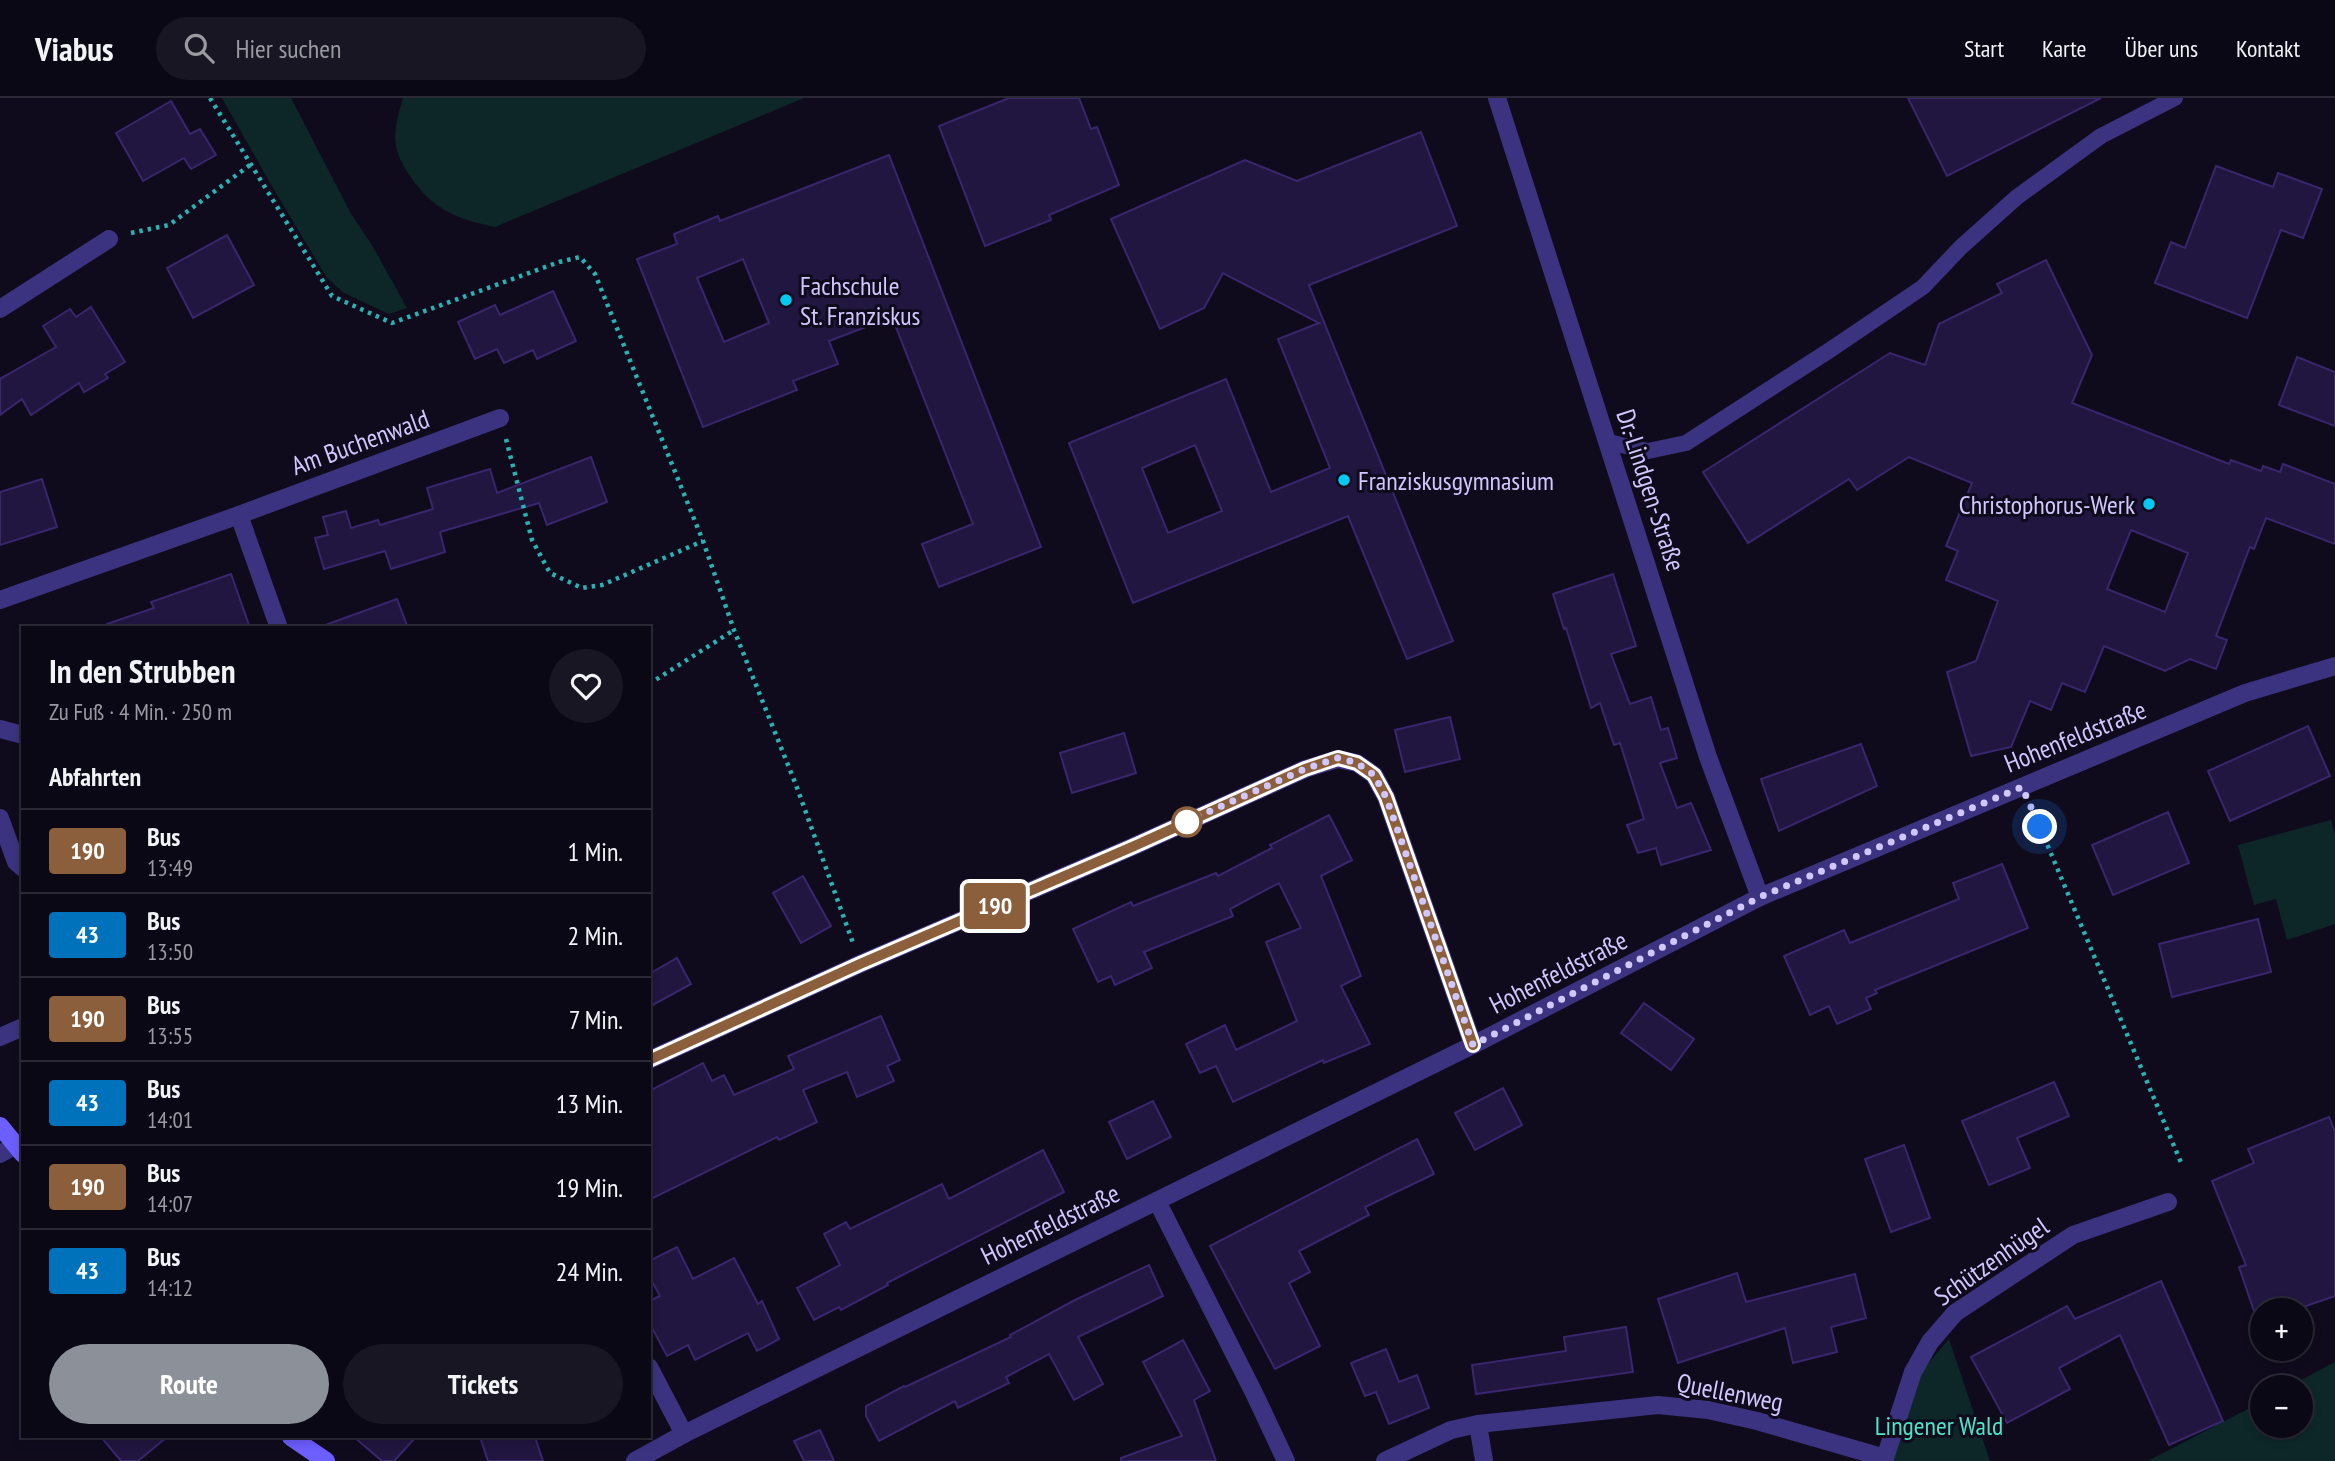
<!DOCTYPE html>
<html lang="de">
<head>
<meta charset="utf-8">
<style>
  :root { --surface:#0b0816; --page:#191623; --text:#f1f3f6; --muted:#9a9aa1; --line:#2b2935; --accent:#8c9099 }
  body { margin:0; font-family:"PT Sans Narrow",sans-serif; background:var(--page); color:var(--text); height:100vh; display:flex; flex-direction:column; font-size:26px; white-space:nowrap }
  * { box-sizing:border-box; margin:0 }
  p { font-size:23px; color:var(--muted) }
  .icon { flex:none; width:38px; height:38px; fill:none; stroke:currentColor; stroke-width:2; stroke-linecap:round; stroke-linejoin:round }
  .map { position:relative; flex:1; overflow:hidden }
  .details { position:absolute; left:21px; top:528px; width:630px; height:812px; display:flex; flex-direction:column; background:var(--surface); border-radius:0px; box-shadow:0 4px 10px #0003,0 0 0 2px var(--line) }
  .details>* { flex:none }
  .badge { padding:0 14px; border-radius:5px; font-size:24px; line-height:46px }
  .tools { position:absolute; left:2250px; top:1200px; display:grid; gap:14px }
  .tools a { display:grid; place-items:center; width:63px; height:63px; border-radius:50%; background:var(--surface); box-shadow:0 4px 10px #0003,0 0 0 2px var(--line); font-size:35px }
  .you { position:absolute; width:35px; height:35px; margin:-18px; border:5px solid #fff; border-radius:50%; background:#1a73e8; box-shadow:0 0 0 10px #1a73e833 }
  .map>.badge { position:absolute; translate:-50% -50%; box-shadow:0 0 0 4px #fff }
  h2 { padding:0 28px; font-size:26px; line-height:63px }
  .round { display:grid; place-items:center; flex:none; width:74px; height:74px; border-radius:37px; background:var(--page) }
  .headline { display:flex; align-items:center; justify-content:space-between; height:119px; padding:0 28px }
  h1 { font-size:33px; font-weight:800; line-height:52px }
  .cta { display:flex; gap:14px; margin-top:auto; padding:14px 28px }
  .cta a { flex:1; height:80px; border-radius:42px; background:var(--accent); color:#fff; font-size:28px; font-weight:800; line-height:80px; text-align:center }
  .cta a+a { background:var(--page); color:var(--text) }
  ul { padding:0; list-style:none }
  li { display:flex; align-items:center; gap:21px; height:84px; padding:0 28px; border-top:2px solid var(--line) }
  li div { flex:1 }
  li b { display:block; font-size:26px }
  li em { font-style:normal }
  li .badge { min-width:77px; font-weight:700; text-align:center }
  header { display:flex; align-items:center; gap:42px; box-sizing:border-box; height:98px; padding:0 35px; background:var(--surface); border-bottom:2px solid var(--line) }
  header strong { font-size:33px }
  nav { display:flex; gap:38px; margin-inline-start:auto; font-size:24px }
  .search { width:490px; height:63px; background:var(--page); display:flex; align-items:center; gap:18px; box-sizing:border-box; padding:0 24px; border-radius:38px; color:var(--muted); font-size:26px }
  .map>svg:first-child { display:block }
  .green { fill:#0d2728 }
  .building { fill:#21163f; stroke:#39266d; stroke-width:2; fill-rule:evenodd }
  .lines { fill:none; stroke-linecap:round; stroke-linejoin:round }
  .path { stroke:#27b2b3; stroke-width:4.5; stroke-dasharray:3.5 5; stroke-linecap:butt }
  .lane { stroke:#3b337f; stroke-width:16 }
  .street { stroke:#3b337f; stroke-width:18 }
  .secondary { stroke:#6d5eff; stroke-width:18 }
  .line-casing { stroke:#fff; stroke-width:16 }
  .line { stroke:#8b5e3c; stroke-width:10 }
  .walk { stroke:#d1c7ff; stroke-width:7; stroke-dasharray:0 12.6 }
  .poi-dot { fill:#00c9f2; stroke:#0f0b1d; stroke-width:2.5 }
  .stop-dot { fill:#fff; stroke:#8b5e3c; stroke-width:3.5 }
  .labels { text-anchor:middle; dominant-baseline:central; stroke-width:6; stroke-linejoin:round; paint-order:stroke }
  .poi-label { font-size:26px; fill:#d1c7ff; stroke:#0f0b1d; text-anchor:start }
  .street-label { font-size:26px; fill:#d1c7ff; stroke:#0f0b1d }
  .park-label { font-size:26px; fill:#4ee4c9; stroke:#0f0b1d }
</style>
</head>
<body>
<header>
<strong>Viabus</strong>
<div class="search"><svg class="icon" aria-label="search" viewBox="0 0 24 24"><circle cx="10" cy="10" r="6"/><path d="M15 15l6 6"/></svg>Hier suchen</div>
<nav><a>Start</a><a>Karte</a><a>Über uns</a><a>Kontakt</a></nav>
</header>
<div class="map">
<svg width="2335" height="1363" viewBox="0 0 2335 1363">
  <rect width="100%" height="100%" fill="#0f0b1d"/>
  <g class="green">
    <polygon points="222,0 291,0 350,114 373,149 407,210 389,216 344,195 327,180 273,90"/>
    <path d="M403,0H804L495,129C456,121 432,111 410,78C404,69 398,59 396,48C393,33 399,15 403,0Z"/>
    <polygon points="2331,722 2335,737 2335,826 2287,842 2276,801 2254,807 2238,747"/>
    <polygon points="1949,1241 1990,1363 1892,1363 1916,1280"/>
    <polygon points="2335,1264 2335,1363 2148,1363 2263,1303 2263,1328 2301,1328 2301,1290 2286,1290"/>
  </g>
  <g class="building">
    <polygon points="1009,0 1079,0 1091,31 1097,29 1119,87 1049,117 1051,122 985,148 939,28"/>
    <polygon points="1908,0 2101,0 1947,78"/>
    <polygon points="171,3 190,36 200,31 216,57 191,71 184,60 143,83 116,35"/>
    <path d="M1421,34L1457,128L1309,187L1453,543L1407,561L1348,418L1133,505L1069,345L1226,281L1271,394L1330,370L1278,241L1319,225L1223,175L1204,210L1160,231L1111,121L1245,62L1297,83ZM1195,347L1222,413L1168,435L1142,370Z"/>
    <path d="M889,57L1041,449L939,489L922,446L973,426L892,219L829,243L838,266L793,283L797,292L703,329L637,161L677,146L674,136L718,118L720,123ZM743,161L769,225L724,244L697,180Z"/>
    <polygon points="2216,68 2273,89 2278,75 2322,91 2303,140 2281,132 2247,220 2155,185 2171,144 2185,150"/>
    <polygon points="227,137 254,187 193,220 167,170"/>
    <path d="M2046,162L2092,257L2072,305L2229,366L2231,362L2261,373L2263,368L2280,374L2283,366L2335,386V446L2266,420L2254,451L2250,449L2216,538L2227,542L2216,571L2190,561L2165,573L2104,548L2085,594L2062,585L2051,612L2030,603L2011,649L1971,658L1947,574L1976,563L1998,503L1946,482L1958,453L1946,448L1972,385L1909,359L1857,392L1849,381L1748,445L1703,374L1890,255L1925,267L1939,226L2002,195L1997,186ZM2131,432L2188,455L2165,514L2107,491Z"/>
    <polygon points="553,193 576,243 537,261 533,252 504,265 497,251 475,261 458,224 495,207 500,217"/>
    <polygon points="91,209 125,264 105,276 108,280 84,294 79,285 31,317 22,301 0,317 0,281 56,249 43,228 70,211 76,219"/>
    <polygon points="2297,259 2335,274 2335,328 2279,307"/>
    <polygon points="591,359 607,404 547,427 539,405 440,434 445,454 391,471 385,453 324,471 315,440 328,437 323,419 346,413 351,430 378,422 380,427 433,411 427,390 490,371 497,395"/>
    <polygon points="42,381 57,429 0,447 0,394"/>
    <polygon points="231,476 250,530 108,530 107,526 154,510 151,504"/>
    <polygon points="1613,476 1636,548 1611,556 1630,606 1651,599 1661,632 1668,630 1677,660 1660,665 1677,710 1691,705 1711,752 1661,767 1656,750 1638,755 1627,727 1644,721 1620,645 1614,647 1600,605 1591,610 1566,530 1564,531 1553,496"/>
    <polygon points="397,501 408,530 326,530 325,527"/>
    <polygon points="1450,619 1460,661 1405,674 1395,632"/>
    <polygon points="2308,628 2330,678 2230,723 2208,673"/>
    <polygon points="1124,635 1136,675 1072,695 1060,655"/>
    <polygon points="1861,646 1877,688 1779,733 1761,681"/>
    <polygon points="2168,714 2189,765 2113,797 2092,747"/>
    <polygon points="1329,717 1352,762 1321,778 1361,878 1341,888 1370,946 1324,965 1323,962 1233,1004 1216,968 1200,975 1186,946 1225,927 1236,952 1297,923 1266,844 1301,830 1279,785 1230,811 1233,818 1144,854 1152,870 1115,887 1111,878 1098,884 1073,831 1131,804 1133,808 1216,775 1218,778 1272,750 1270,747"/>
    <polygon points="2002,766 2028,830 1875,892 1877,895 1866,900 1871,911 1837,926 1829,908 1810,917 1784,858 1844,832 1850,845 1959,801 1953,785"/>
    <polygon points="803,778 831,828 801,845 773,795"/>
    <polygon points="2258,821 2271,874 2172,899 2159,846"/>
    <polygon points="677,860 691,886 649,909 649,876"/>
    <polygon points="1644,905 1694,941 1671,972 1621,935"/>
    <polygon points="881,918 900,962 887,968 894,983 857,999 847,974 803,992 817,1024 779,1042 777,1039 649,1102 649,993 703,965 712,983 724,977 734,997 794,971 788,958"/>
    <polygon points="2054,984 2069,1018 2017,1040 2030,1070 1989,1087 1962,1023"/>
    <polygon points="1503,990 1522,1027 1475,1052 1455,1015"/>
    <polygon points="1153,1003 1171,1039 1127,1061 1109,1024"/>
    <polygon points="2329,1019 2335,1034 2335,1198 2292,1213 2254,1213 2239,1169 2246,1167 2212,1083 2254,1065 2248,1051"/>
    <polygon points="1417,1041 1434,1076 1365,1109 1369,1117 1299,1153 1310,1174 1289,1185 1320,1248 1275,1271 1210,1148"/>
    <polygon points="1904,1047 1930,1120 1891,1134 1865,1061"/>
    <polygon points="1043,1052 1064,1094 887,1185 888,1187 841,1212 839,1209 814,1222 797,1190 840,1167 824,1136 846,1124 850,1131 942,1086 949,1101"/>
    <polygon points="677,1149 693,1181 734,1160 758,1206 762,1203 779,1241 757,1253 748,1235 695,1262 688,1247 667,1258 649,1224 649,1203 660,1198 649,1178 649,1163"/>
    <polygon points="1149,1167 1163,1198 1078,1239 1103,1286 1074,1302 1049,1256 1006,1279 1009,1285 958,1310 955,1303 879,1343 866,1318 866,1308 904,1288 905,1289 1011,1239 1010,1237 1075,1202"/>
    <polygon points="1737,1175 1746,1204 1855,1176 1866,1220 1831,1229 1837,1254 1793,1265 1785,1230 1678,1265 1658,1201"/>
    <polygon points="2161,1183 2223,1323 2169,1347 2120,1237 2059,1270 2070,1291 2007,1325 1971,1259 2067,1208 2075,1221"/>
    <polygon points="1626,1229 1633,1274 1476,1296 1472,1267 1566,1253 1564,1239"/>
    <polygon points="1183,1242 1210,1293 1194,1302 1216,1363 1121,1363 1121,1360 1182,1338 1143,1264"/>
    <polygon points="1386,1251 1399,1284 1417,1277 1429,1310 1389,1326 1376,1294 1365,1298 1351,1265"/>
    <polygon points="820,1332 834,1363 804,1363 794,1343"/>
    <polygon points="101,1339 167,1339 138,1363 121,1363"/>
    <polygon points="354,1339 416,1339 394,1363 382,1363"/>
    <polygon points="480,1339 535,1339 543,1363 488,1363"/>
  </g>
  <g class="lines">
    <g class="path">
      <polyline points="210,0 332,198 392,225 559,164 580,159 595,176 703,443 734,532 796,687 853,845"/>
      <polyline points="131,135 169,127 250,67"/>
      <polyline points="506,341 532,442 550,475 582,490 602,487 703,443"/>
      <polyline points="649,586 734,532"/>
      <polyline points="2031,708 2182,1067"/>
    </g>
    <polyline class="lane" points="1608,344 1648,353 1686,345 1830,252 1923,189 1961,149 2017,99 2101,38 2175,0"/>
    <g class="street">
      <polyline points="1497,0 1708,659 1760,799"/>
      <polyline points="0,211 109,141"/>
      <polyline points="239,417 279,530"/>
      <polyline points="0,502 239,417 500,320"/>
      <polyline points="0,631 23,637"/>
      <polyline points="0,720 16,764 23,770"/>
      <polyline points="0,939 23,929"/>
      <polyline points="649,962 860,866 1132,749 1305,671 1338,661 1357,665 1374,677 1386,699 1473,947"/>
      <polyline points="0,1056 16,1047"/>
      <polyline points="1157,1103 1254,1295 1286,1363"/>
      <polyline points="649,1269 684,1336"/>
      <polyline points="1478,1326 1484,1363"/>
      <polyline points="635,1363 684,1336 1473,947 1760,799 2245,595 2335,568"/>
      <polyline points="1385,1363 1451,1332 1478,1326 1658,1307 1708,1312 1757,1323 1885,1360"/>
      <polyline points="1884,1363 1913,1274 1930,1244 1955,1215 2073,1137 2168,1104"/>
    </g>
    <g class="secondary">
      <polyline points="0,1028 23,1056"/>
      <polyline points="291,1339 326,1363"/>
    </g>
  </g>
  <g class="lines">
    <defs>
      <polyline id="line" points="649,962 860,866 1132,749 1305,671 1338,660 1357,665 1374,677 1386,699 1473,947"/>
    </defs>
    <use href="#line" class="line-casing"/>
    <use href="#line" class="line"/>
    <polyline class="walk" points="1187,724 1181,726 1305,671 1338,660 1357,665 1374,677 1386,699 1473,947 1760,799 2022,689 2040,729"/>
  </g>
  <g class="poi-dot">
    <circle cx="786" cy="202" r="7"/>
    <circle cx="1344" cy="382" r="7"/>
    <circle cx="2149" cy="406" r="7"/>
  </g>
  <circle class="stop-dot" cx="1187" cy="724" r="14"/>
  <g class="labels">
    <g class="poi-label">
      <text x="800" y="187">Fachschule<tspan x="800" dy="30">St. Franziskus</tspan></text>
      <text x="1358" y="382">Franziskusgymnasium</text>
      <text x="2135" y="406" text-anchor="end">Christophorus-Werk</text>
    </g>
    <g class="street-label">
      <text transform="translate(360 344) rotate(-20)">Am Buchenwald</text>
      <text transform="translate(1651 392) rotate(72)">Dr.-Lindgen-Straße</text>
      <text transform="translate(2075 638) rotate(-22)">Hohenfeldstraße</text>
      <text transform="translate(1558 874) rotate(-27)">Hohenfeldstraße</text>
      <text transform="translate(1050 1126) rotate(-26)">Hohenfeldstraße</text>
      <text transform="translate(1991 1163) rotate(-35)">Schützenhügel</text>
      <text transform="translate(1730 1294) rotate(11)">Quellenweg</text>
    </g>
    <g class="park-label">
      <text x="1939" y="1327">Lingener Wald</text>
    </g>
  </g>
</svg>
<div class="tools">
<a>+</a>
<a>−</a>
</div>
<div class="you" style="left:2040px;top:729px"></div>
<b class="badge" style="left:995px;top:808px;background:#8b5e3c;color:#fff">190</b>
<section class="details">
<div class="headline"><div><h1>In den Strubben</h1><p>Zu Fuß · 4 Min. · 250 m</p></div><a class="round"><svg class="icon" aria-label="heart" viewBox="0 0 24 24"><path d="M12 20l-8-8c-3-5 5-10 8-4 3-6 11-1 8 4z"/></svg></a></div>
<h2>Abfahrten</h2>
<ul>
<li><span class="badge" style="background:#8b5e3c;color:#fff">190</span><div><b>Bus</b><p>13:49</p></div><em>1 Min.</em></li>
<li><span class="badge" style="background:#0072bc;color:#fff">43</span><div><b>Bus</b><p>13:50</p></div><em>2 Min.</em></li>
<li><span class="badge" style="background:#8b5e3c;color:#fff">190</span><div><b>Bus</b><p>13:55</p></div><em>7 Min.</em></li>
<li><span class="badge" style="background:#0072bc;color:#fff">43</span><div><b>Bus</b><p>14:01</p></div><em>13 Min.</em></li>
<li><span class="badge" style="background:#8b5e3c;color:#fff">190</span><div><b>Bus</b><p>14:07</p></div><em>19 Min.</em></li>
<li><span class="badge" style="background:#0072bc;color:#fff">43</span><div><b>Bus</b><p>14:12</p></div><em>24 Min.</em></li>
</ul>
<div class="cta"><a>Route</a><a>Tickets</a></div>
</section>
</div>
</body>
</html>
